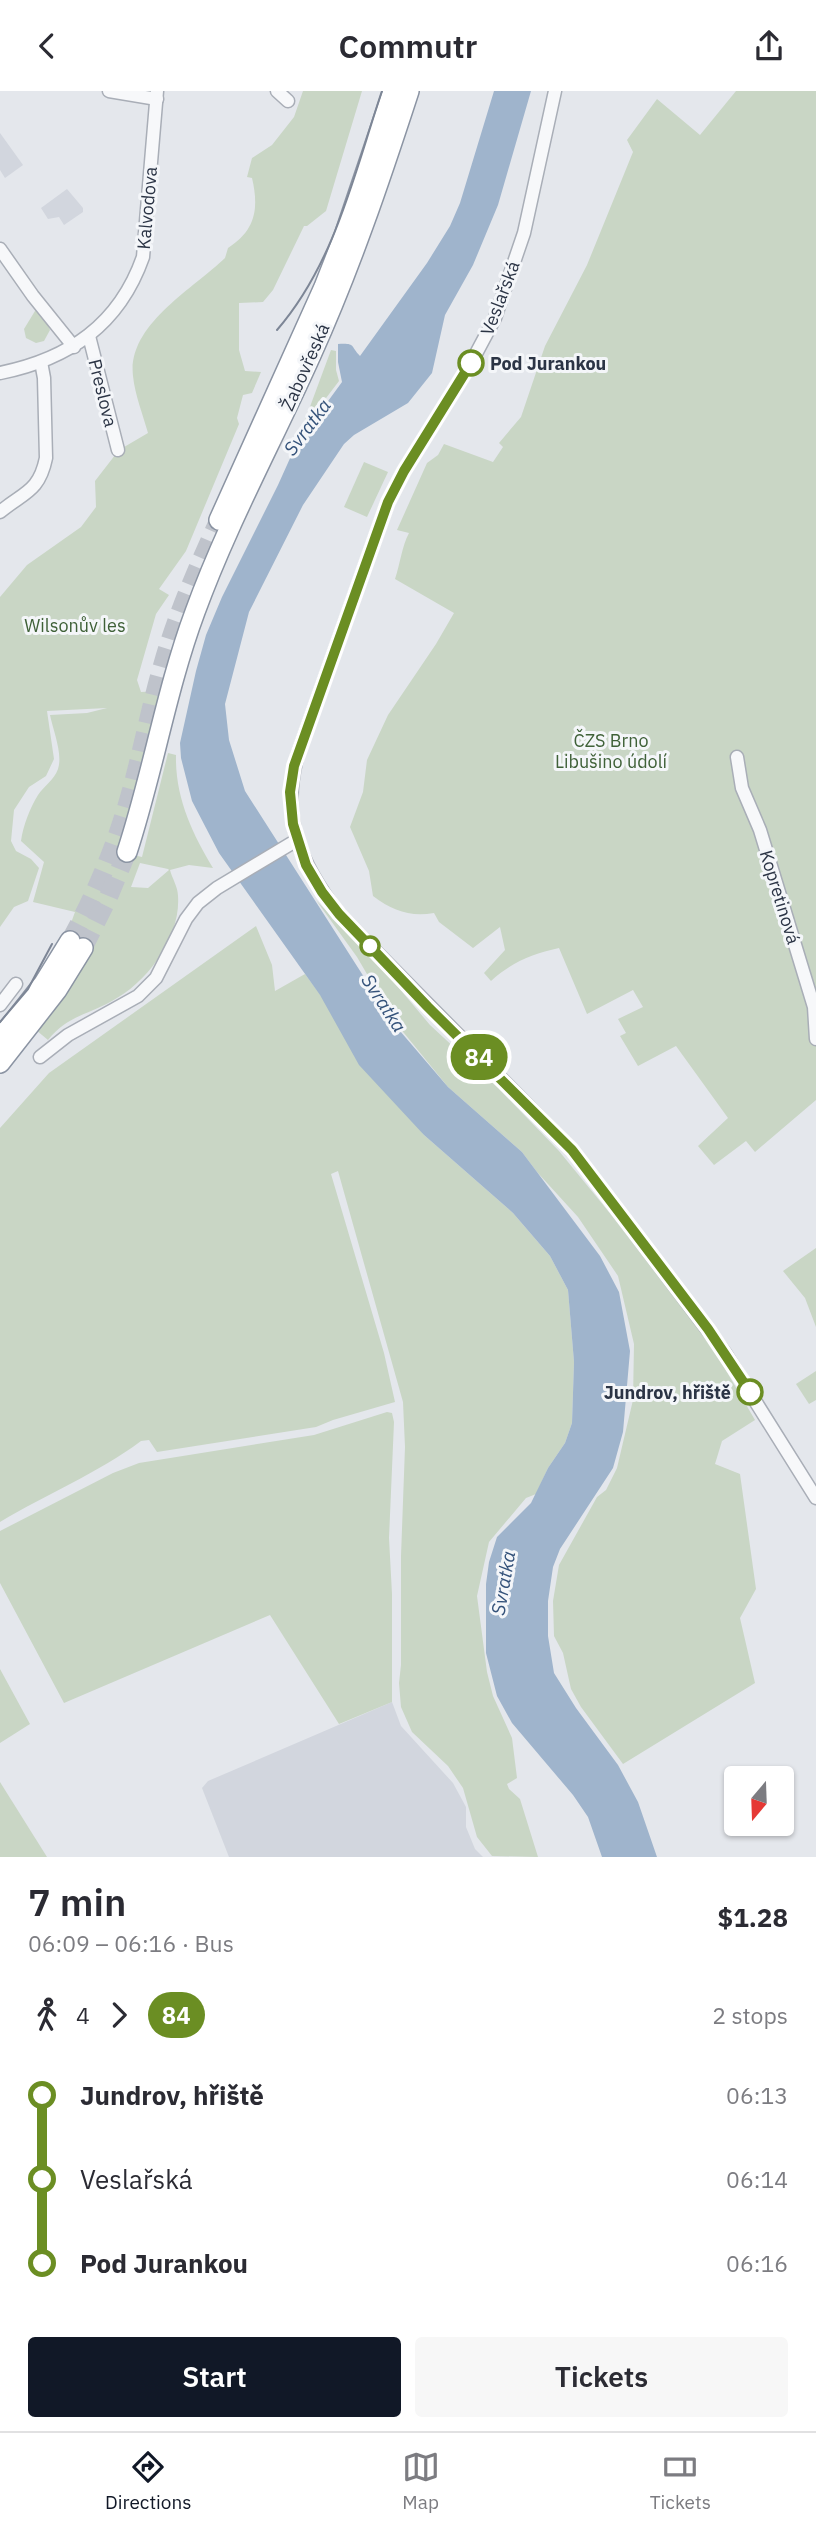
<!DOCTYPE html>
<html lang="en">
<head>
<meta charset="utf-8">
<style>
  :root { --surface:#fff; --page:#f7f7f7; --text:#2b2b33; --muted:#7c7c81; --line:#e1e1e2; --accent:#111827 }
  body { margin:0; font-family:"IBM Plex Sans",sans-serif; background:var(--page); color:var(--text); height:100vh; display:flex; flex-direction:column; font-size:26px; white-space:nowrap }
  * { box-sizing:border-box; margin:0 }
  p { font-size:23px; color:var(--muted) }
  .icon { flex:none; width:38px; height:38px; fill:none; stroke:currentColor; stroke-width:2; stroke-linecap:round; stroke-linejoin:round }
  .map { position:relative; height:1766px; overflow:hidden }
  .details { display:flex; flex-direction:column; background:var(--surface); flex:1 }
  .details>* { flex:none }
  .badge { padding:0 14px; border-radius:23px; font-size:24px; line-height:46px }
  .needle { width:46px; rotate:199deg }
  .controls { position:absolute; left:724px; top:1675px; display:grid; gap:14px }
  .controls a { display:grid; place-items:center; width:70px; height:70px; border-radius:7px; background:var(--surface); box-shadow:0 2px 5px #0004; font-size:35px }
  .map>.badge { position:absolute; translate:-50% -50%; box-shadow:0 0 0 4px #fff }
  .legs { display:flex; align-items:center; gap:10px; height:77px; padding:0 28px; font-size:23px }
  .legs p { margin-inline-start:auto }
  .summary { display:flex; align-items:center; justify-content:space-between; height:119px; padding:0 28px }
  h1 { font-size:38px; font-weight:600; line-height:52px }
  .button { display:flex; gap:14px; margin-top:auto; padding:14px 28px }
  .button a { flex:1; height:80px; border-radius:7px; background:var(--accent); color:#fff; font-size:28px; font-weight:600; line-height:80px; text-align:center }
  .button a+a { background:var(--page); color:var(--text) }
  ul { padding:0 28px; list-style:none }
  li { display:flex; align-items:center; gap:24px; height:84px; font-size:26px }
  li i { display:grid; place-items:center; width:10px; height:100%; margin:0 9px; background:currentColor }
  li i::after { content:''; width:18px; height:18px; margin:-9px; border:5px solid; border-radius:50%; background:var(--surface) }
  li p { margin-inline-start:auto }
  li:first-child i { background:linear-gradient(#0000 50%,currentColor 0) }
  li:last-child i { background:linear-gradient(currentColor 50%,#0000 0) }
  header { display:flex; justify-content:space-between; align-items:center; height:91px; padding:0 28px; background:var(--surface); font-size:32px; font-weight:600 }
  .tabs { display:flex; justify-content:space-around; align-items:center; height:98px; border-top:2px solid var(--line); background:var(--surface); font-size:19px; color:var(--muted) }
  .tabs a { display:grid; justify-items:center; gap:4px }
  .tabs .active { color:var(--accent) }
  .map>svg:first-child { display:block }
  .built { fill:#d2d6de }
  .green { fill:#c9d6c5; fill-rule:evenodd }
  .water { fill:#9fb4cc }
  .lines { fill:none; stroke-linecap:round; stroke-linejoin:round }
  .highway-tunnel { stroke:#bfc3cb; stroke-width:19; stroke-dasharray:19 10; stroke-linecap:butt }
  .minor-casing { stroke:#a9aeb7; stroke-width:15 }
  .highway-casing { stroke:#8b94a3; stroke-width:22 }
  .minor { stroke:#f7f8fa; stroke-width:12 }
  .highway { stroke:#fff; stroke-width:19 }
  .tram { stroke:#7d8696; stroke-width:2 }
  .line-1-casing { stroke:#fff; stroke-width:16 }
  .line-1 { stroke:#6b8e23; stroke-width:10 }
  .stop-1-dot { fill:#fff; stroke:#6b8e23; stroke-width:3.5 }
  .labels { text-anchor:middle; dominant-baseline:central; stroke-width:6; stroke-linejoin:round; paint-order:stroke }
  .street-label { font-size:18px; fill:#2b3445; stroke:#f4f6f9 }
  .stop-label { font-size:18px; font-weight:bold; fill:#2b3445; stroke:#f4f6f9; text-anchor:start }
  .park-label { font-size:18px; fill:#3f6138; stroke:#f4f6f9 }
  .water-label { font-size:19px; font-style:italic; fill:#34527a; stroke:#f4f6f9 }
</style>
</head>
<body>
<header><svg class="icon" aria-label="back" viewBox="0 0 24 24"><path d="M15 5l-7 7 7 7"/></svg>Commutr<svg class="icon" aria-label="share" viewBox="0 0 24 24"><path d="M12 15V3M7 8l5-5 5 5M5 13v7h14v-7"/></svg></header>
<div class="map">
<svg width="816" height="1766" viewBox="0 0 816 1766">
  <rect width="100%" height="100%" fill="#e4e7ec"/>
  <g class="built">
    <polygon points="0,42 23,74 5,87 0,79"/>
    <polygon points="67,98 83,117 83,121 64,134 59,126 48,128 41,117"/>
    <polygon points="392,1611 401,1635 453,1692 466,1716 466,1736 475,1758 483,1766 229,1766 202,1697 208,1690"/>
  </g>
  <g class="green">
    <path d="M303,0H362L326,120L307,135H304L273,199L263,211L239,212V259L245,280L261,281L252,302L243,304L237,327L239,333L186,460L159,498L169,504L156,523L137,589L141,601L161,600L133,764L142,766L168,662L176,664C175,706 192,742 213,777L189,774L170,779C172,787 178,796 178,805C181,846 147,892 112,910C87,924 67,925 48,949L36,939L83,872L96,849L71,832L75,821L33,811L44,771L21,750C23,735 30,717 38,704C44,695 54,689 58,678C63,663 53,639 50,624L87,622L107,617L47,620L54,668L46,685L29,696L14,719L11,750L16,760L31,768L39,777L28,810L14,816L0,836V506L27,474L81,436L96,416L95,390L119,359L148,342C143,324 135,304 133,285C127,234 193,198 225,167L228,157C256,139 259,117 252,87L247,86L252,67L272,54L294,26ZM140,772L168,778L169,779L148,797L131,796Z"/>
    <path d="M736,0H816V1009L755,1061L746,1050L714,1074L698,1055L728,1027L676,955L638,975L620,945L626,942L618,928L643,916L633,899L587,923L559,857C532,863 512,871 491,890L484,882L505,859L500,836L473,857L439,831L434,822C410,826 393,820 373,805L369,780L350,736L363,701L367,669L388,624L436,553L454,522L395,488C400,473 402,455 409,442L397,439L427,372L438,364L444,353L493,371L503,356L499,352L521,326L545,255L587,174L633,61L627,49L657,8L700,44Z"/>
    <polygon points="38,219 46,229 50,239 44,250 36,252 26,247 24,238 35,220"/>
    <polygon points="331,259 336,260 336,279 339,290 301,340"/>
    <polygon points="364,371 388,381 367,426 344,416"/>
    <polygon points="316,809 393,890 430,934 498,997 559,1060 649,1170 714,1259 755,1329 722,1350 715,1373 740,1383 756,1498 740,1527 755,1592 623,1673 581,1616 571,1598 563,1562 554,1545 553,1510 559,1474 597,1406 606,1399 617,1377 633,1309 634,1253 618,1185 578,1126 537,1081 522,1061 448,996 395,931 357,866"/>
    <path d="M256,835L272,874L275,900L305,883L424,1044L513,1122L550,1165L568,1199L574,1271L572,1332L565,1352L548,1377L536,1403L526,1407L489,1451L477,1505L487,1581L493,1605L512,1647L517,1687L507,1693L509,1698L520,1708L538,1766L492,1765L477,1746L463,1697L448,1675L412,1641L401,1616L399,1592L401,1574V1465L405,1356L403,1311L338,1080L331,1083L384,1262L395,1311L333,1329L316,1336L157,1361L149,1349L141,1350C98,1382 47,1403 0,1431V1037L49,982Z"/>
    <polygon points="816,1157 816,1236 805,1207 783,1180"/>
    <polygon points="816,1280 816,1309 809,1313 796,1293"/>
    <polygon points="387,1321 392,1322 394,1331 389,1447 392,1503 392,1611 339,1633 270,1524 64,1612 0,1492 0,1440 113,1382 139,1372 314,1344"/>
    <polygon points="0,1578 30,1633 0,1652"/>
    <polygon points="0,1691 47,1766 0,1766"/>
  </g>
  <path class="water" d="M494,0H531L498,114L473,174L445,224L432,282L408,312L354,344L344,353L303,414L249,521L225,613L229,649L245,700L394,933L448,996L522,1061L600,1165L619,1201L630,1260L623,1341L613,1377L560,1458L553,1476L548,1510V1545L554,1582L576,1617L618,1674L638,1711L657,1766H602L588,1726L573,1704L512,1632L497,1605L486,1562V1493L489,1471L497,1446L531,1412L548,1377L565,1352L572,1332L574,1271L568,1199L550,1165L513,1122L424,1044L359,974L320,904L219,762L192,710L181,667L180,652L196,580L206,544L222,506L278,394L296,354L342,291L338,271V253C356,252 350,255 360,265L427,172L450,135L460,112Z"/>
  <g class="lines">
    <g class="highway-tunnel">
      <path d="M70,850C95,805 115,757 129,708C142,663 150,617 163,573C177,523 198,476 219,429"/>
      <polyline points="83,857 108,807 127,761"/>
    </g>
    <defs>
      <g id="minor">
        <polyline points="109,0 157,8"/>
        <polyline points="277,0 288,10"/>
        <path d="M555,0L524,142L495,227L471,272L404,380L388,411L298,663C280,727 300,772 339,823L572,1059L725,1262L816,1407"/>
        <polyline points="0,158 33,205 74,256"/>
        <polyline points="89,245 118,359"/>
        <path d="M0,282C69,268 119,234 143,166L157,0"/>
        <path d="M0,421C24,401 39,401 46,367L44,287L41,271"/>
        <polyline points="737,666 742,697 760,739 814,916 816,948"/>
        <polyline points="0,914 16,893"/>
        <polyline points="40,966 68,944 138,905 156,887 186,828 198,812 217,797 297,749"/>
      </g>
      <g id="highway">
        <polyline points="219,429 324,196 344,145 393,0"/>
        <path d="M127,761C153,682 166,599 195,521C227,433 273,349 311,264C350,178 380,89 409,0"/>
        <polyline points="0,948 44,892 70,850"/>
        <polyline points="0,972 57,899 83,857"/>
      </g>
    </defs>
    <use href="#minor" class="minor-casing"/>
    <use href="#highway" class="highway-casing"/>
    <use href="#minor" class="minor"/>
    <use href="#highway" class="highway"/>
    <g class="tram">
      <path d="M277,239C335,172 354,83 382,0"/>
      <polyline points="0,931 28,898 52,853"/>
    </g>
  </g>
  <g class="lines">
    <defs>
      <polyline id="line-1" points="471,272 404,380 388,411 294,675 290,701 293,733 306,774 322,801 339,823 428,916 572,1059 708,1238 750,1301"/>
    </defs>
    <use href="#line-1" class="line-1-casing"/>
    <use href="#line-1" class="line-1"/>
  </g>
  <g class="stop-1-dot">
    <circle cx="471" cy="272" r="12"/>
    <circle cx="370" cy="855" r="9"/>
    <circle cx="750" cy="1301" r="12"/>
  </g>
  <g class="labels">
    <g class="street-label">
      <text transform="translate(147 117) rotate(-85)">Kalvodova</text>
      <text transform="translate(500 207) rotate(-69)">Veslařská</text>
      <text transform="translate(305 276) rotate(-66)">Žabovřeská</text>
      <text transform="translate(103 302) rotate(76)">Preslova</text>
      <text transform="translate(780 806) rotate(73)">Kopretinová</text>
    </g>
    <g class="stop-label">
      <text x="490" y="272">Pod Jurankou</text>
      <text x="731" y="1301" text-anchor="end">Jundrov, hřiště</text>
    </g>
    <g class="park-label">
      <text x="75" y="534">Wilsonův les</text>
      <text x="611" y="649">ČZS Brno<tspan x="611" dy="21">Libušino údolí</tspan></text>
    </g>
    <g class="water-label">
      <text transform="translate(307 336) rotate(-53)">Svratka</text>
      <text transform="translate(384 912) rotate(57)">Svratka</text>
      <text transform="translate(503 1492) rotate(-80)">Svratka</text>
    </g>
  </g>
</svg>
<div class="controls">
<a><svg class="needle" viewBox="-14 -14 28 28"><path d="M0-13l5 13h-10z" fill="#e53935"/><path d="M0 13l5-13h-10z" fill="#7c7c81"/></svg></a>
</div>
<b class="badge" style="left:479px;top:966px;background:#6b8e23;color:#fff">84</b>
</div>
<section class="details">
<div class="summary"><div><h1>7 min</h1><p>06:09 – 06:16 · Bus</p></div><b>$1.28</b></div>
<div class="legs"><svg class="icon" aria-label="walk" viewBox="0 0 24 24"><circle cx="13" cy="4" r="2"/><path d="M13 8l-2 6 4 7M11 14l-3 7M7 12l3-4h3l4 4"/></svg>4<svg class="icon" aria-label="forward" viewBox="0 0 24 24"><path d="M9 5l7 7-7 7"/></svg><b class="badge" style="background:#6b8e23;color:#fff">84</b><p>2 stops</p></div>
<ul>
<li><i style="color:#6b8e23"></i><b>Jundrov, hřiště</b><p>06:13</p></li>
<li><i style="color:#6b8e23"></i><span>Veslařská</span><p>06:14</p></li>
<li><i style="color:#6b8e23"></i><b>Pod Jurankou</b><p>06:16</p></li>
</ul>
<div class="button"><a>Start</a><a>Tickets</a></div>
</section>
<nav class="tabs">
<a class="active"><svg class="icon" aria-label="directions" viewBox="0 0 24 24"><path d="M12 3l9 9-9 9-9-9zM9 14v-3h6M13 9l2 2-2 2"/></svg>Directions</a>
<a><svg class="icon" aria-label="map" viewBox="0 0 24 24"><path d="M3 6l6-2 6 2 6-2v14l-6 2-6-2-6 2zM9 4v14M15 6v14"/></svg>Map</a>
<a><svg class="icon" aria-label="tickets" viewBox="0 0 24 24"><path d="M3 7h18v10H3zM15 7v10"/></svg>Tickets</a>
</nav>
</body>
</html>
